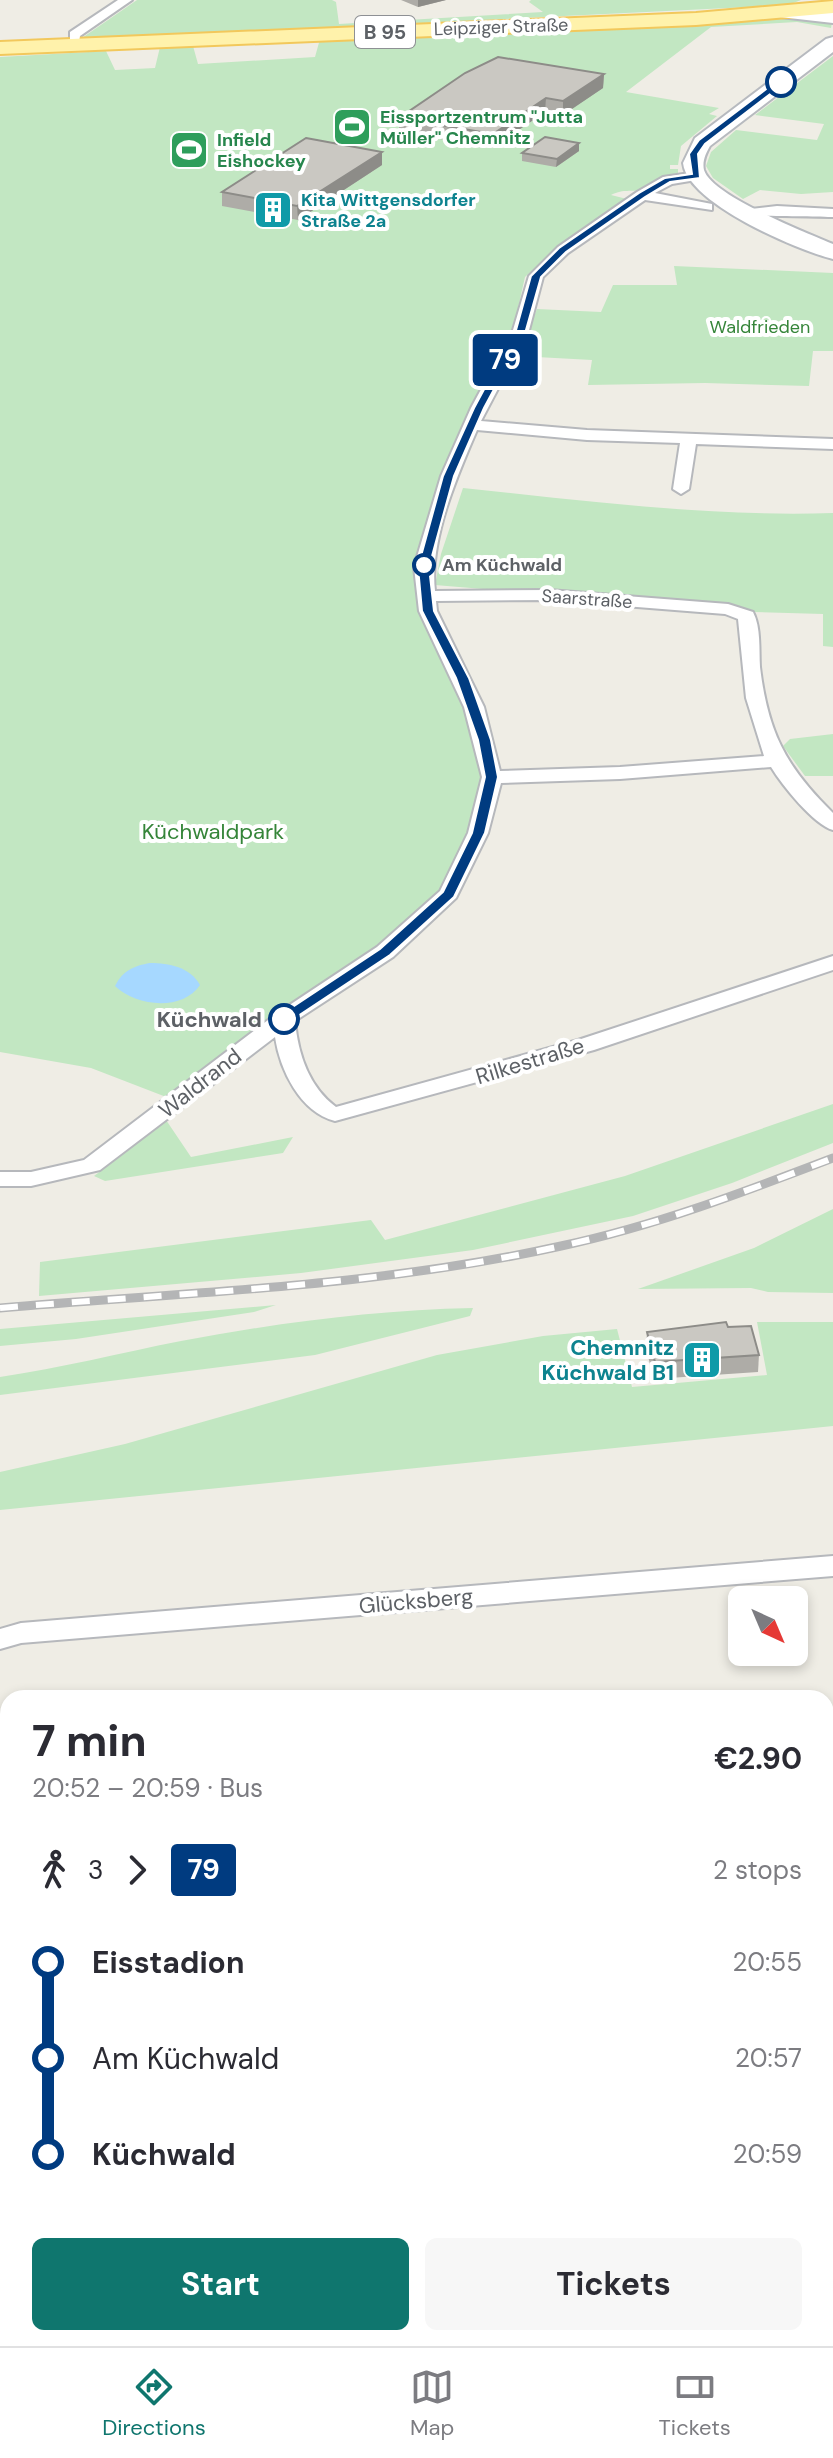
<!DOCTYPE html>
<html lang="en">
<head>
<meta charset="utf-8">
<style>
  :root { --surface:#fff; --page:#f7f7f7; --text:#2b2b33; --muted:#7c7c81; --line:#e1e1e2; --accent:#0f766e }
  body { margin:0; font-family:"DM Sans",sans-serif; background:var(--page); color:var(--text); height:100vh; display:flex; flex-direction:column; font-size:30px; white-space:nowrap }
  * { box-sizing:border-box; margin:0 }
  p { font-size:26px; color:var(--muted) }
  .icon { flex:none; width:44px; height:44px; fill:none; stroke:currentColor; stroke-width:2; stroke-linecap:round; stroke-linejoin:round }
  .map { position:relative; flex:1; overflow:hidden }
  .drawer { position:absolute; left:0px; top:1690px; width:834px; height:656px; display:flex; flex-direction:column; background:var(--surface); border-radius:24px 24px 0 0; box-shadow:0 4px 12px #0003 }
  .drawer>* { flex:none }
  .badge { padding:0 16px; border-radius:6px; font-size:28px; line-height:52px }
  .needle { width:52px; rotate:136deg }
  .controls { position:absolute; left:728px; top:1586px; display:grid; gap:16px }
  .controls a { display:grid; place-items:center; width:80px; height:80px; border-radius:12px; background:var(--surface); box-shadow:0 4px 12px #0003; font-size:40px }
  .map>.badge { position:absolute; translate:-50% -50%; box-shadow:0 0 0 4px #fff }
  .legs { display:flex; align-items:center; gap:12px; height:88px; padding:0 32px; font-size:26px }
  .legs p { margin-inline-start:auto }
  .summary { display:flex; align-items:center; justify-content:space-between; height:136px; padding:0 32px }
  h1 { font-size:44px; font-weight:700; line-height:60px }
  .button { display:flex; gap:16px; margin-top:auto; padding:16px 32px }
  .button a { flex:1; height:92px; border-radius:12px; background:var(--accent); color:#fff; font-size:32px; font-weight:700; line-height:92px; text-align:center }
  .button a+a { background:var(--page); color:var(--text) }
  ul { padding:0 32px; list-style:none }
  li { display:flex; align-items:center; gap:28px; height:96px; font-size:30px }
  li i { display:grid; place-items:center; width:12px; height:100%; margin:0 10px; background:currentColor }
  li i::after { content:''; width:20px; height:20px; margin:-10px; border:6px solid; border-radius:50%; background:var(--surface) }
  li p { margin-inline-start:auto }
  li:first-child i { background:linear-gradient(#0000 50%,currentColor 0) }
  li:last-child i { background:linear-gradient(currentColor 50%,#0000 0) }
  .tab-bar { display:flex; justify-content:space-around; align-items:center; height:112px; border-top:2px solid var(--line); background:var(--surface); font-size:22px; color:var(--muted) }
  .tab-bar a { display:grid; justify-items:center; gap:4px }
  .tab-bar .current { color:var(--accent) }
  .map>svg:first-child { display:block }
  .green { fill:#c2e7c2 }
  .water { fill:#a6d8ff }
  .lines { fill:none; stroke-linecap:round; stroke-linejoin:round }
  .street-casing { stroke:#b6b8bc; stroke-width:4 }
  .secondary-casing { stroke:#b7babf; stroke-width:4 }
  .primary-casing { stroke:#f2c85c; stroke-width:4 }
  .street { fill:#fff; fill-rule:evenodd }
  .secondary { fill:#fff; fill-rule:evenodd }
  .primary { fill:#fff2ab; fill-rule:evenodd }
  .rail-casing { stroke:#b4b5b6; stroke-width:9 }
  .rail { stroke:#fff; stroke-width:6; stroke-dasharray:18; stroke-linecap:butt }
  .wall { fill:#aeaca7 }
  .shaded-wall { fill:#8d8c88 }
  .building { fill:#cac8c2; stroke:#8d8c88; stroke-width:2 }
  .line-1 { fill:#003b80; stroke:#fff; stroke-width:2 }
  .stop-1-dot { fill:#fff; stroke:#003b80; stroke-width:4 }
  .labels { text-anchor:middle; dominant-baseline:central; stroke-width:8; stroke-linejoin:round; paint-order:stroke }
  .far-street-label { font-size:18px; fill:#5d6166; stroke:#fff }
  .far-leisure-label { font-size:18px; font-weight:bold; fill:#27864d; stroke:#fff; text-anchor:start }
  .far-culture-label { font-size:18px; font-weight:bold; fill:#0d838f; stroke:#fff; text-anchor:start }
  .far-park-label { font-size:18px; fill:#358539; stroke:#fff }
  .far-stop-label { font-size:18px; font-weight:bold; fill:#5d6166; stroke:#fff; text-anchor:start }
  .shield { fill:#fff; stroke:#8e9094; stroke-width:2 }
  .shield-label { font-size:20px; font-weight:bold; fill:#5d6166 }
  .park-label { font-size:22px; fill:#358539; stroke:#fff }
  .stop-label { font-size:22px; font-weight:bold; fill:#5d6166; stroke:#fff; text-anchor:end }
  .street-label { font-size:22px; fill:#5d6166; stroke:#fff }
  .culture-label { font-size:22px; font-weight:bold; fill:#0d838f; stroke:#fff; text-anchor:end }
</style>
</head>
<body>
<div class="map">
<svg width="833" height="2346" viewBox="0 0 833 2346">
  <rect width="100%" height="100%" fill="#efede5"/>
  <g class="green">
    <polygon points="137,0 332,0 336,2 339,24 543,12 529,2 531,0 801,0 788,5 79,40"/>
    <path d="M783,17L832,22L831,28L797,22L711,27L626,92L719,108L709,114L717,116L681,146L678,165H670V169H678V173C664,176 654,184 642,189C630,193 625,188 611,195L627,199L557,248L525,277L514,326L469,426L416,566L459,678L488,774L473,830L441,893L379,951L174,1100L91,1068L0,1052V57L106,51L115,70L155,68L160,47L193,46L198,64L315,57L320,39H355L382,47L395,46L389,37Z"/>
    <polygon points="833,56 833,192 801,194 760,190 743,199 713,178 706,166 711,152 736,130 817,140 824,124 755,115"/>
    <polygon points="674,266 833,273 833,351 813,351 809,386 705,383 588,385 592,360 518,356 537,309 601,312 613,285 677,285"/>
    <path d="M463,488C586,501 709,517 833,513V647L823,646V614L754,612L435,585L441,554Z"/>
    <polygon points="833,734 833,776 805,776 783,746 790,739"/>
    <polygon points="833,1104 833,1143 732,1183 633,1216 473,1250 301,1273 39,1296 40,1262 371,1220 385,1240 625,1176"/>
    <polygon points="164,1117 191,1157 293,1137 283,1153 105,1181 94,1176 130,1149 132,1142"/>
    <polygon points="833,1209 833,1293 768,1292 751,1288 638,1289 754,1248"/>
    <polygon points="276,1305 254,1312 76,1339 0,1346 0,1329"/>
    <path d="M473,1308L470,1316L315,1355L0,1395V1377C61,1368 120,1353 181,1341C277,1323 374,1310 473,1308Z"/>
    <polygon points="757,1322 833,1322 833,1426 0,1510 0,1472 125,1444 437,1355 543,1336 617,1329 632,1387 767,1375"/>
  </g>
  <path class="water" d="M150,963C169,963 190,967 200,985C182,1012 135,1006 115,986C123,970 134,966 150,963Z"/>
  <g class="lines">
    <defs>
      <g id="street">
        <polygon points="118,0 132,0 80,36 78,47 70,47 70,32"/>
        <path d="M697,172L702,173V179L672,184L655,193L712,204V210L645,200L568,253L543,277L529,330L481,421L587,430L833,439V449L696,444L689,489L681,494L673,489L680,443L587,440L477,430C457,476 429,541 435,591L549,590L728,604L753,612C761,627 759,650 760,667C768,733 786,767 833,813V830C814,825 782,785 771,767L620,779L501,783L488,833L456,898L393,957L295,1021C298,1054 309,1087 336,1107L578,1040L833,956V970L594,1050L335,1121C300,1112 280,1070 275,1037L100,1170L31,1186H0V1172H31L84,1160L276,1014L377,947L440,891L468,833L482,777L464,707L419,611L414,567L441,476L471,408L513,330L529,276L558,247L637,192L663,177ZM549,600L725,614L738,619L746,698L764,756L620,767L500,771L484,707L437,611L436,601Z"/>
        <path d="M777,206L833,209V217C819,216 750,217 744,213L751,209Z"/>
        <polygon points="833,1556 833,1576 21,1643 0,1649 0,1629 21,1623"/>
        <rect x="826" y="1820" width="7" height="24"/>
        <rect x="0" y="1823" width="8" height="24"/>
        <polygon points="0,2097 8,2098 8,2126 0,2125"/>
        <rect x="826" y="2143" width="7" height="30"/>
      </g>
      <g id="secondary">
        <polygon points="786,8 833,13 833,23 780,17 777,13"/>
        <path d="M833,37V52L710,146C706,153 702,161 704,170C712,196 807,233 833,244V259C797,250 687,203 683,163L695,138L826,39Z"/>
      </g>
      <polygon id="primary" points="833,1 833,13 696,25 0,54 0,42 696,13"/>
    </defs>
    <use href="#street" class="street-casing"/>
    <use href="#secondary" class="secondary-casing"/>
    <use href="#primary" class="primary-casing"/>
    <use href="#street" class="street"/>
    <use href="#secondary" class="secondary"/>
    <use href="#primary" class="primary"/>
    <defs>
      <path id="rail" d="M0,1308C188,1292 377,1287 561,1246C655,1226 744,1192 833,1158"/>
    </defs>
    <use href="#rail" class="rail-casing"/>
    <use href="#rail" class="rail"/>
  </g>
  <g class="wall">
    <polygon points="401,0 446,0 418,7"/>
    <polygon points="604,74 603,88 563,115 545,112 492,148 399,132 399,118"/>
    <polygon points="579,143 579,151 556,167 522,161 522,153"/>
    <polygon points="382,165 298,220 222,206 222,192"/>
    <polygon points="728,1327 759,1355 758,1372 654,1379 646,1349 647,1332"/>
  </g>
  <g class="shaded-wall">
    <polygon points="418,0 446,0 418,7"/>
    <polygon points="604,74 603,88 563,115 563,101"/>
    <polygon points="546,98 545,112 492,148 493,134"/>
    <polygon points="579,143 579,151 556,167 557,159"/>
    <polygon points="382,152 382,165 298,220 297,206"/>
  </g>
  <g class="building">
    <polygon points="498,57 604,74 563,101 546,98 493,134 399,118 465,73"/>
    <polygon points="545,137 579,143 557,159 522,153"/>
    <polygon points="306,138 382,152 297,206 222,192"/>
    <polygon points="726,1322 728,1327 751,1326 759,1355 655,1362 647,1332"/>
  </g>
  <polygon class="line-1" points="778,80 786,82 705,144 698,154 700,178 670,182 645,197 566,252 541,277 526,330 484,408 454,476 429,567 434,611 469,678 491,740 498,777 485,833 454,897 390,955 289,1022 279,1022 279,1016 380,949 443,892 472,833 485,777 478,740 456,678 422,611 418,567 443,476 474,408 516,330 531,276 559,248 639,193 665,178 692,174 689,154 699,140"/>
  <defs>
    <symbol id="stadium-square" viewBox="-11 -11 22 22"><rect x="-9" y="-9" width="18" height="18" rx="4" fill="#2e9e5b" stroke="#fff"/><path d="M0-5a6.5 5 0 1 0 0 10a6.5 5 0 1 0 0-10ZM-3.5-1.8h7v3.6h-7Z" fill="#fff"/></symbol>
    <symbol id="building-square" viewBox="-11 -11 22 22"><rect x="-9" y="-9" width="18" height="18" rx="4" fill="#0f9aa8" stroke="#fff"/><path d="M-4-6H4V6H1V3H-1V6H-4ZM-2.5-4.3h1.7v1.8h-1.7ZM.8-4.3h1.7v1.8H.8ZM-2.5-1h1.7V.8h-1.7ZM.8-1h1.7V.8H.8Z" fill="#fff"/></symbol>
  </defs>
  <g fill-rule="evenodd">
    <use href="#stadium-square" x="330" y="105" width="44" height="44"/>
    <use href="#stadium-square" x="167" y="128" width="44" height="44"/>
    <use href="#building-square" x="251" y="188" width="44" height="44"/>
    <use href="#building-square" x="680" y="1338" width="44" height="44"/>
  </g>
  <g class="stop-1-dot">
    <circle cx="781" cy="82" r="14"/>
    <circle cx="424" cy="565" r="10"/>
    <circle cx="284" cy="1019" r="14"/>
  </g>
  <g class="labels">
    <g class="far-street-label">
      <text transform="translate(501 27) rotate(-2)">Leipziger Straße</text>
      <text transform="translate(587 599) rotate(4)">Saarstraße</text>
    </g>
    <g class="far-leisure-label">
      <text x="380" y="117">Eissportzentrum "Jutta<tspan x="380" dy="21">Müller" Chemnitz</tspan></text>
      <text x="217" y="140">Infield<tspan x="217" dy="21">Eishockey</tspan></text>
    </g>
    <g class="far-culture-label">
      <text x="301" y="200">Kita Wittgensdorfer<tspan x="301" dy="21">Straße 2a</tspan></text>
    </g>
    <g class="far-park-label">
      <text x="760" y="327">Waldfrieden</text>
    </g>
    <g class="far-stop-label">
      <text x="442" y="565">Am Küchwald</text>
    </g>
    <rect class="shield" x="355" y="16" width="60" height="32" rx="6"/>
    <g class="shield-label">
      <text x="385" y="32">B 95</text>
    </g>
    <g class="park-label">
      <text x="213" y="831">Küchwaldpark</text>
    </g>
    <g class="stop-label">
      <text x="262" y="1019">Küchwald</text>
    </g>
    <g class="street-label">
      <text transform="translate(530 1061) rotate(-17)">Rilkestraße</text>
      <text transform="translate(200 1083) rotate(-38)">Waldrand</text>
      <text transform="translate(416 1601) rotate(-5)">Glücksberg</text>
    </g>
    <g class="culture-label">
      <text x="674" y="1347">Chemnitz<tspan x="674" dy="25">Küchwald B1</tspan></text>
    </g>
  </g>
</svg>
<div class="controls">
<a><svg class="needle" viewBox="-14 -14 28 28"><path d="M0-13l5 13h-10z" fill="#e53935"/><path d="M0 13l5-13h-10z" fill="#7c7c81"/></svg></a>
</div>
<b class="badge" style="left:505px;top:360px;background:#003b80;color:#fff">79</b>
<section class="drawer">
<div class="summary"><div><h1>7 min</h1><p>20:52 – 20:59 · Bus</p></div><b>€2.90</b></div>
<div class="legs"><svg class="icon" aria-label="walk" viewBox="0 0 24 24"><circle cx="13" cy="4" r="2"/><path d="M13 8l-2 6 4 7M11 14l-3 7M7 12l3-4h3l4 4"/></svg>3<svg class="icon" aria-label="forward" viewBox="0 0 24 24"><path d="M9 5l7 7-7 7"/></svg><b class="badge" style="background:#003b80;color:#fff">79</b><p>2 stops</p></div>
<ul>
<li><i style="color:#003b80"></i><b>Eisstadion</b><p>20:55</p></li>
<li><i style="color:#003b80"></i><span>Am Küchwald</span><p>20:57</p></li>
<li><i style="color:#003b80"></i><b>Küchwald</b><p>20:59</p></li>
</ul>
<div class="button"><a>Start</a><a>Tickets</a></div>
</section>
</div>
<nav class="tab-bar">
<a class="current"><svg class="icon" aria-label="directions" viewBox="0 0 24 24"><path d="M12 3l9 9-9 9-9-9zM9 14v-3h6M13 9l2 2-2 2"/></svg>Directions</a>
<a><svg class="icon" aria-label="map" viewBox="0 0 24 24"><path d="M3 6l6-2 6 2 6-2v14l-6 2-6-2-6 2zM9 4v14M15 6v14"/></svg>Map</a>
<a><svg class="icon" aria-label="tickets" viewBox="0 0 24 24"><path d="M3 7h18v10H3zM15 7v10"/></svg>Tickets</a>
</nav>
</body>
</html>
